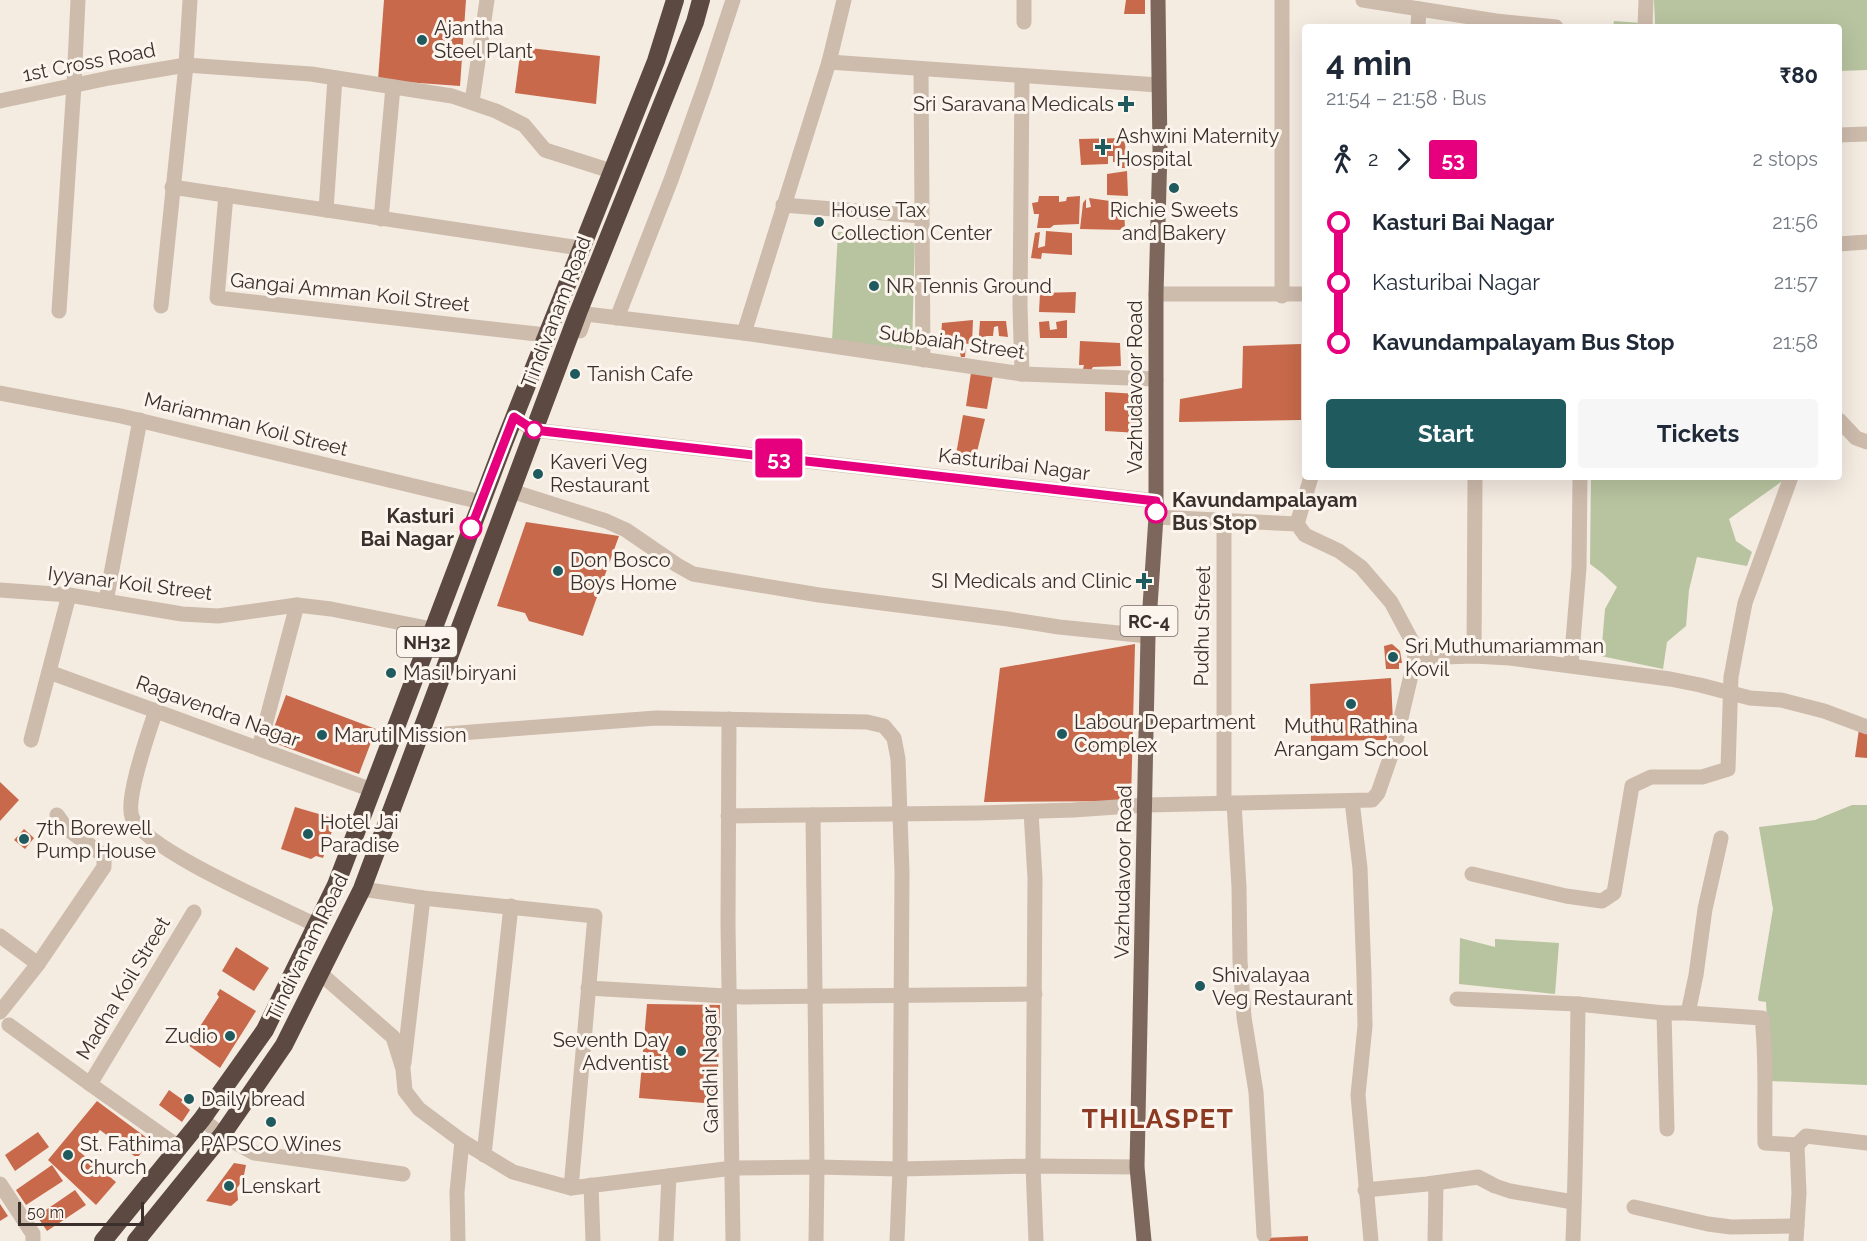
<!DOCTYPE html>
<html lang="en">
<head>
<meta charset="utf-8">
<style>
  :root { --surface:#fff; --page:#f6f6f7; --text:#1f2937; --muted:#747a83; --accent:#1f5a5e }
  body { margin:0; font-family:Raleway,sans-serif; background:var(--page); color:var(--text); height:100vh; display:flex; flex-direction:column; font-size:22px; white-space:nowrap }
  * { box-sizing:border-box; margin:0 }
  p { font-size:20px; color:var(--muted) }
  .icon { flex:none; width:33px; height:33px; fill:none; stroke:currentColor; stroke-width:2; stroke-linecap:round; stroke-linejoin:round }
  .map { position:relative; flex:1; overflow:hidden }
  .side { position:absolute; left:1302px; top:24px; width:540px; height:456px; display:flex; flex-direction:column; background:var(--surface); border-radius:6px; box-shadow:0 6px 24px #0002 }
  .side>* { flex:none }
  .badge { padding:0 12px; border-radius:4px; font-size:21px; line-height:39px }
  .scale { position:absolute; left:18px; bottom:15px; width:126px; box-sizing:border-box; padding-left:6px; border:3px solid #3b302b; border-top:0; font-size:16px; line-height:21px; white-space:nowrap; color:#3b302b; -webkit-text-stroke:4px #fbf5ee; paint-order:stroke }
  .map>.badge { position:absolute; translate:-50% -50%; box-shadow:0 0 0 3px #fff }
  .legs { display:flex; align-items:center; gap:9px; height:66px; padding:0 24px; font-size:20px }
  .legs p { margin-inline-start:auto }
  .headline { display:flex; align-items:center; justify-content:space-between; height:102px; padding:0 24px }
  h1 { font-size:33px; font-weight:700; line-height:45px }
  .action { display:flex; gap:12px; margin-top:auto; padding:12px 24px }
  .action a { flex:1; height:69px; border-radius:6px; background:var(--accent); color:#fff; font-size:24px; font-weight:700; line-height:69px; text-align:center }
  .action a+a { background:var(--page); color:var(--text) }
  ul { padding:0 24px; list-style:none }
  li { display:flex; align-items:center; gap:21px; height:60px; font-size:22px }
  li i { display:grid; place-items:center; width:9px; height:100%; margin:0 8px; background:currentColor }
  li i::after { content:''; width:15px; height:15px; margin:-8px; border:4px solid; border-radius:50%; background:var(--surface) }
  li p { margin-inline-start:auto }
  li:first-child i { background:linear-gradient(#0000 50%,currentColor 0) }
  li:last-child i { background:linear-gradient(currentColor 50%,#0000 0) }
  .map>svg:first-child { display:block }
  .green { fill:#b8c4a0 }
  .building { fill:#c8694b }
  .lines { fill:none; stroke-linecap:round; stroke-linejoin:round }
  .minor { stroke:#cdbbac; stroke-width:15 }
  .major { stroke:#7d675c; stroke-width:15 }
  .highway { stroke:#5c4a42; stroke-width:18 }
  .line-1-casing { stroke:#fff; stroke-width:14 }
  .line-1 { stroke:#e6007e; stroke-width:9 }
  .poi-dot { fill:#1f5a5e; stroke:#fbf5ee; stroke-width:2 }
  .stop-1-dot { fill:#fff; stroke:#e6007e; stroke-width:3 }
  .labels { text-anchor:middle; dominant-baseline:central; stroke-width:6; stroke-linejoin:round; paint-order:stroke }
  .shield { fill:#fbf5ee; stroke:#756b66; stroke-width:1.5 }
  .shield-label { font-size:18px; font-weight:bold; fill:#3b302b }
  .poi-label { font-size:20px; fill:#3b302b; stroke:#fbf5ee; text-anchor:start }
  .street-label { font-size:20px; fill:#3b302b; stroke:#fbf5ee }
  .stop-label { font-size:20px; font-weight:bold; fill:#3b302b; stroke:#fbf5ee; text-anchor:start }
  .district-label { font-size:26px; font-weight:bold; letter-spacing:1.5px; fill:#8c3b22; stroke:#fbf5ee }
</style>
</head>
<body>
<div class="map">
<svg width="1867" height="1241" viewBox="0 0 1867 1241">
  <rect width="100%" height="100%" fill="#f4ebe1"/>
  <g class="green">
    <polygon points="1654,0 1867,0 1867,70 1839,71 1839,27 1613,27 1614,21 1655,24"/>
    <polygon points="915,231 912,350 832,341 838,232"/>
    <polygon points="1591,477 1788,477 1729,519 1736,541 1752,552 1747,566 1697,557 1689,590 1686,626 1667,642 1663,669 1601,656 1605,609 1617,587 1602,573 1590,564"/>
    <polygon points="1852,805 1867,805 1867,1085 1770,1081 1766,1002 1759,1001 1758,999 1773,909 1759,827 1815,820"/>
    <polygon points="1460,938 1495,947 1495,939 1559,943 1555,994 1459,984"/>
  </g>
  <g class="building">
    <polygon points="384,0 466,0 460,86 378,80"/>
    <polygon points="1126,0 1145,0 1145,14 1124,14"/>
    <polygon points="521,47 600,56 596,104 515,93"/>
    <polygon points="1125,138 1126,168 1116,168 1117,162 1113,162 1113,156 1108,156 1108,164 1081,165 1079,139"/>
    <polygon points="1127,171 1128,196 1107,195 1107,174"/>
    <polygon points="1039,196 1059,196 1059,202 1066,201 1067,197 1080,196 1079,224 1054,225 1050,228 1037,228 1039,214 1034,214 1032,203 1038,202"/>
    <polygon points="1089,198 1124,203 1125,230 1080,229 1083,203 1086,199 1086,208 1091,207"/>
    <polygon points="1046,231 1072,233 1072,255 1042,253 1041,259 1031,258 1035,233 1040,232 1038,248 1045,246"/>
    <polygon points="1076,292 1075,313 1039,312 1040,293"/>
    <polygon points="973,320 972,343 966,344 965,357 961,357 959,349 940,349 942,323"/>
    <polygon points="1067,320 1067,338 1040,338 1039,322 1049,321 1050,330 1057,329 1056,322"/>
    <polygon points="980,321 1006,321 1008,337 999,336 998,326 994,327 993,336 986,336 987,349 978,349"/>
    <polygon points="1080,341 1120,343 1121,366 1093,367 1091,370 1083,369 1084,365 1079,365"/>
    <polygon points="1301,344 1301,420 1179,422 1180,399 1242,388 1243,346"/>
    <polygon points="971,373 993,375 987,409 966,406"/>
    <polygon points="1105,392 1138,394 1137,414 1139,433 1105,431"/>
    <polygon points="963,415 985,419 974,464 955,460"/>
    <polygon points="526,522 619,536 583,636 529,621 525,613 497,606"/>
    <polygon points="1135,644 1131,801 984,802 1000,668"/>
    <polygon points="1392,644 1400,651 1402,663 1399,663 1399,669 1386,669 1384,646"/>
    <polygon points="1391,678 1393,724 1387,726 1387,740 1311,741 1310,684"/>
    <polygon points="286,695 376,729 359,774 269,741"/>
    <polygon points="1859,729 1867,731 1867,758 1855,757"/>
    <polygon points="0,782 19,800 0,821"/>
    <polygon points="295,807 336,819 323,858 316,856 311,859 281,849"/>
    <polygon points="24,829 34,838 25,849 14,840"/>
    <polygon points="236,947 269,968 254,991 222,971"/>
    <polygon points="220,989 256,1011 220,1068 188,1045 219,997 217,994"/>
    <polygon points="647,1004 720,1005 717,1104 639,1098"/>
    <polygon points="169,1090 183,1100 181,1102 190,1110 182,1122 159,1105"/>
    <polygon points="97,1101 151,1141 137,1158 100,1130 81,1153 116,1182 96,1205 48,1160"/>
    <polygon points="38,1132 49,1147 15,1171 5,1155"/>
    <polygon points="234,1163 246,1165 243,1180 237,1188 238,1200 231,1206 206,1201"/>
    <polygon points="52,1165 63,1181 26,1205 16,1190"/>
    <polygon points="75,1190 86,1205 47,1231 37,1216"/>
    <polygon points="0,1204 8,1216 0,1221"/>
    <polygon points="1308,1236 1308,1241 1266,1241 1266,1238"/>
  </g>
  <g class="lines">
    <g class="minor">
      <polyline points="1282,0 1282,296"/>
      <polyline points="1363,0 1496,21 1556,27"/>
      <polyline points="1024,22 1024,0"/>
      <polyline points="1418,27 1419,9"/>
      <polyline points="1645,27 1646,0"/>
      <polyline points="829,62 1158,85"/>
      <polyline points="921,69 923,360"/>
      <polyline points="1022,76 1020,306 1022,374"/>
      <polyline points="0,101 109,78 186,65 311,74 452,96 496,111 524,125 545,150 611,171"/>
      <polyline points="472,102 487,0"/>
      <polyline points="1839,135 1867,134"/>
      <polyline points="172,187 580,248"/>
      <polyline points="226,195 217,298 546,335"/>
      <polyline points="783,205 921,216"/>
      <polyline points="326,210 335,78"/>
      <polyline points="381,219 393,87"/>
      <polyline points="1839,244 1867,242"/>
      <polyline points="1156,294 1305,294"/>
      <polyline points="161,306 186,65 190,0"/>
      <polyline points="59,311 74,85 78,0"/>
      <polyline points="617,318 671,180 705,85 733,0"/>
      <polyline points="580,331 586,314 744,333 829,62 844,0"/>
      <polyline points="744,333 1022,374 1156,379"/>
      <polyline points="0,393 121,416 481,502"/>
      <polyline points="514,418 534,430 1156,501"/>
      <polyline points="1839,420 1856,438 1867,442"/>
      <polyline points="511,491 606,521 626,530 677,565 693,574 819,595 1008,619 1059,627 1148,636"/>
      <polyline points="1297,524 1311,477"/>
      <polyline points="0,590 69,595 182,614 218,616 297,605 331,609 432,629"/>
      <polyline points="106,601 140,420"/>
      <polyline points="1474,656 1475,477"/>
      <polyline points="1415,658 1474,656 1510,658 1670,679 1700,685 1750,698 1781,700 1824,711 1867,727"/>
      <polyline points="1571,665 1579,568 1580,477"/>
      <polyline points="49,672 372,790"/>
      <path d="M156,710C149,732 125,798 132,817C143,849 282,908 316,925"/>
      <polyline points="729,719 728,924 733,1241"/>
      <polyline points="420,736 656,718 867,722 884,726 894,738 898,759 902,872 900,1169 897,1241"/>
      <polyline points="31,740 69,595"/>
      <polyline points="259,748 297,605"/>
      <polyline points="1352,801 1360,868 1364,976 1365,1026 1358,1095 1371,1241"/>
      <polyline points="1224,803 1224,521"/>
      <polyline points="1234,803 1239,887 1240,961 1244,1017 1256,1092 1264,1235"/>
      <polyline points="1031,812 1035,878 1033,1166 1036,1241"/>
      <polyline points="813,815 817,1167 816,1241"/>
      <polyline points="728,816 978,813 1073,810 1146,805 1372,800 1378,793 1395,744 1415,658 1413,643 1391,602 1361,567 1339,551 1305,535 1297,524 1156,517"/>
      <polyline points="1472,874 1566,896 1602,901 1614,893 1632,786 1651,777 1702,777 1728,769 1731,677 1739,634 1745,603 1791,477"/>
      <polyline points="362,889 423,898 595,916 571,1188"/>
      <polyline points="0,936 38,964"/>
      <polyline points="321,974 393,1037 403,1069 405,1091 419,1109 462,1141 513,1172 571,1188 733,1168 817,1167 900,1169 1033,1166 1137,1167"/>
      <polyline points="588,988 743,997 1035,994"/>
      <path d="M1457,999L1578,1004L1664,1013H1688L1762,1018C1767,1060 1764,1101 1765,1143L1797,1145L1806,1136L1867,1143"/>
      <path d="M0,1012L38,964L104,867V857C87,839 71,838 57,815"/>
      <polyline points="1664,1013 1667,1129"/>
      <polyline points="1688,1013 1696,975 1705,909 1721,838"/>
      <polyline points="9,1025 90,1084"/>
      <polyline points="404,1063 423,898"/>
      <polyline points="202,1119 222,1135 254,1153 403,1174"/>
      <polyline points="179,1147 90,1084 194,912"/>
      <polyline points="484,1155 511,906"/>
      <polyline points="0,1184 33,1234 33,1241"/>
      <polyline points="591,1185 593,1241"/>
      <polyline points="1365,1190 1427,1184 1478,1177 1495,1186 1510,1191 1573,1202"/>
      <polyline points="1634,1207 1708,1224 1731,1227 1797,1226"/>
      <polyline points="458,1241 457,1192 462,1141"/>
      <polyline points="666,1241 669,1176"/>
      <polyline points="1435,1241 1436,1183"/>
      <path d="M1573,1241C1576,1162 1577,1083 1578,1004"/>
      <polyline points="1796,1241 1799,1193 1797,1145"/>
    </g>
    <polyline class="major" points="1144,1241 1137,1167 1148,636 1156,517 1156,294 1160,150 1158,0"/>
    <g class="highway">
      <polyline points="103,1241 202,1119 265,1030 336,885 504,443 656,61 675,0"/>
      <polyline points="136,1241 222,1135 284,1045 362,889 578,313 695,22 701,0"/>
    </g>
  </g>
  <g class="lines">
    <defs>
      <polyline id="line-1" points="471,528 514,417 534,430 1156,501 1156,512"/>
    </defs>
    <use href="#line-1" class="line-1-casing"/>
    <use href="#line-1" class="line-1"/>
  </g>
  <g class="poi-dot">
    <circle cx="422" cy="40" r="6"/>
    <path d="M1123 95h6v6h6v6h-6v6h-6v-6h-6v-6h6z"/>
    <path d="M1100 138h6v6h6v6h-6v6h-6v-6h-6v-6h6z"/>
    <circle cx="1174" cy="188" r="6"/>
    <circle cx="819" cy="222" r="6"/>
    <circle cx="874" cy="286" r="6"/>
    <circle cx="575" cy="374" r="6"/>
    <circle cx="538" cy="474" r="6"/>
    <circle cx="558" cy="571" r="6"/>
    <path d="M1141 572h6v6h6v6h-6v6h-6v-6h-6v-6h6z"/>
    <circle cx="1393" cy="657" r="6"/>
    <circle cx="391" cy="673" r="6"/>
    <circle cx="1351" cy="704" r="6"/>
    <circle cx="1062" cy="734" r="6"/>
    <circle cx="322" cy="735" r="6"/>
    <circle cx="308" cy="834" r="6"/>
    <circle cx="24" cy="839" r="6"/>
    <circle cx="1200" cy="986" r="6"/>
    <circle cx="230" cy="1036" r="6"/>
    <circle cx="681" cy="1051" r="6"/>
    <circle cx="189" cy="1099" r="6"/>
    <circle cx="271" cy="1122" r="6"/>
    <circle cx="68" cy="1155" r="6"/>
    <circle cx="229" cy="1186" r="6"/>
  </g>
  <g class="stop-1-dot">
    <circle cx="534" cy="430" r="8"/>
    <circle cx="1156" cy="512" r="10"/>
    <circle cx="471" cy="528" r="10"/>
  </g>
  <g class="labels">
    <g class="shield">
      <rect x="1120.5" y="606" width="57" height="30" rx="4.5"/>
      <rect x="397" y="627" width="60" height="30" rx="4.5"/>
    </g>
    <g class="shield-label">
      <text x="1149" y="621">RC-4</text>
      <text x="427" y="642">NH32</text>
    </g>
    <g class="poi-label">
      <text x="434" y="28">Ajantha<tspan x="434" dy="23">Steel Plant</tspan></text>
      <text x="1114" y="104" text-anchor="end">Sri Saravana Medicals</text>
      <text x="1116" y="136">Ashwini Maternity<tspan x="1116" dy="23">Hospital</tspan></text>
      <text x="831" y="210">House Tax<tspan x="831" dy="23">Collection Center</tspan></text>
      <text x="1174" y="210" text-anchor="middle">Richie Sweets<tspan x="1174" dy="23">and Bakery</tspan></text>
      <text x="886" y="286">NR Tennis Ground</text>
      <text x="587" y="374">Tanish Cafe</text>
      <text x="550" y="462">Kaveri Veg<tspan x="550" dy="23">Restaurant</tspan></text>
      <text x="570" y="560">Don Bosco<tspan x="570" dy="23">Boys Home</tspan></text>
      <text x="1132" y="581" text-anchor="end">SI Medicals and Clinic</text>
      <text x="1405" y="646">Sri Muthumariamman<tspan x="1405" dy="23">Kovil</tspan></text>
      <text x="403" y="673">Masil biryani</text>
      <text x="1074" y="722">Labour Department<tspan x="1074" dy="23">Complex</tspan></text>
      <text x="1351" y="726" text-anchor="middle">Muthu Rathina<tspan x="1351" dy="23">Arangam School</tspan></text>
      <text x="334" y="735">Maruti Mission</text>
      <text x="320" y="822">Hotel Jai<tspan x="320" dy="23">Paradise</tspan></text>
      <text x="36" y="828">7th Borewell<tspan x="36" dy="23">Pump House</tspan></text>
      <text x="1212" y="975">Shivalayaa<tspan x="1212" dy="23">Veg Restaurant</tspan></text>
      <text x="218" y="1036" text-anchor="end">Zudio</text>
      <text x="669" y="1040" text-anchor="end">Seventh Day<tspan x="669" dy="23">Adventist</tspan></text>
      <text x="201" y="1099">Daily bread</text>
      <text x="80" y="1144">St. Fathima<tspan x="80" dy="23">Church</tspan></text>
      <text x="271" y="1144" text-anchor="middle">PAPSCO Wines</text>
      <text x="241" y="1186">Lenskart</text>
    </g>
    <g class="street-label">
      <text transform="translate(89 62) rotate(-11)">1st Cross Road</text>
      <text transform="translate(350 292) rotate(6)">Gangai Amman Koil Street</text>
      <text transform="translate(556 312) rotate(-69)">Tindivanam Road</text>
      <text transform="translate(952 342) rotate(8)">Subbaiah Street</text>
      <text transform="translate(1135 387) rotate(-90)">Vazhudavoor Road</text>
      <text transform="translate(246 424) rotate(14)">Mariamman Koil Street</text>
      <text transform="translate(1014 464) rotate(7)">Kasturibai Nagar</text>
      <text transform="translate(130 583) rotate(7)">Iyyanar Koil Street</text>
      <text transform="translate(1202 626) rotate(-89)">Pudhu Street</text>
      <text transform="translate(218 711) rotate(20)">Ragavendra Nagar</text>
      <text transform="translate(1123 872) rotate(-89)">Vazhudavoor Road</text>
      <text transform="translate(307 947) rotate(-64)">Tindivanam Road</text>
      <text transform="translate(123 988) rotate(-59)">Madha Koil Street</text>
      <text transform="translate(710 1070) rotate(-91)">Gandhi Nagar</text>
    </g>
    <g class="stop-label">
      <text x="1172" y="500">Kavundampalayam<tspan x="1172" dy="23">Bus Stop</tspan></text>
      <text x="454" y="516" text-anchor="end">Kasturi<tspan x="454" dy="23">Bai Nagar</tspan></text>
    </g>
    <g class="district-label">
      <text x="1158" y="1119">THILASPET</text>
    </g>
  </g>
</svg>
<div class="scale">50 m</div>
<b class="badge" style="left:779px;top:458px;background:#e6007e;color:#fff">53</b>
<section class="side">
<div class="headline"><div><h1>4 min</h1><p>21:54 – 21:58 · Bus</p></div><b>₹80</b></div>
<div class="legs"><svg class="icon" aria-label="walk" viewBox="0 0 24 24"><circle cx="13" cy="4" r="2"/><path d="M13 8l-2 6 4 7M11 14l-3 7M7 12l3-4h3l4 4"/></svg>2<svg class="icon" aria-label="forward" viewBox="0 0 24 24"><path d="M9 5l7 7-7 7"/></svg><b class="badge" style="background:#e6007e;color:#fff">53</b><p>2 stops</p></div>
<ul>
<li><i style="color:#e6007e"></i><b>Kasturi Bai Nagar</b><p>21:56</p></li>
<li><i style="color:#e6007e"></i><span>Kasturibai Nagar</span><p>21:57</p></li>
<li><i style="color:#e6007e"></i><b>Kavundampalayam Bus Stop</b><p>21:58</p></li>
</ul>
<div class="action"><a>Start</a><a>Tickets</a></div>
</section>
</div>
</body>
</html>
